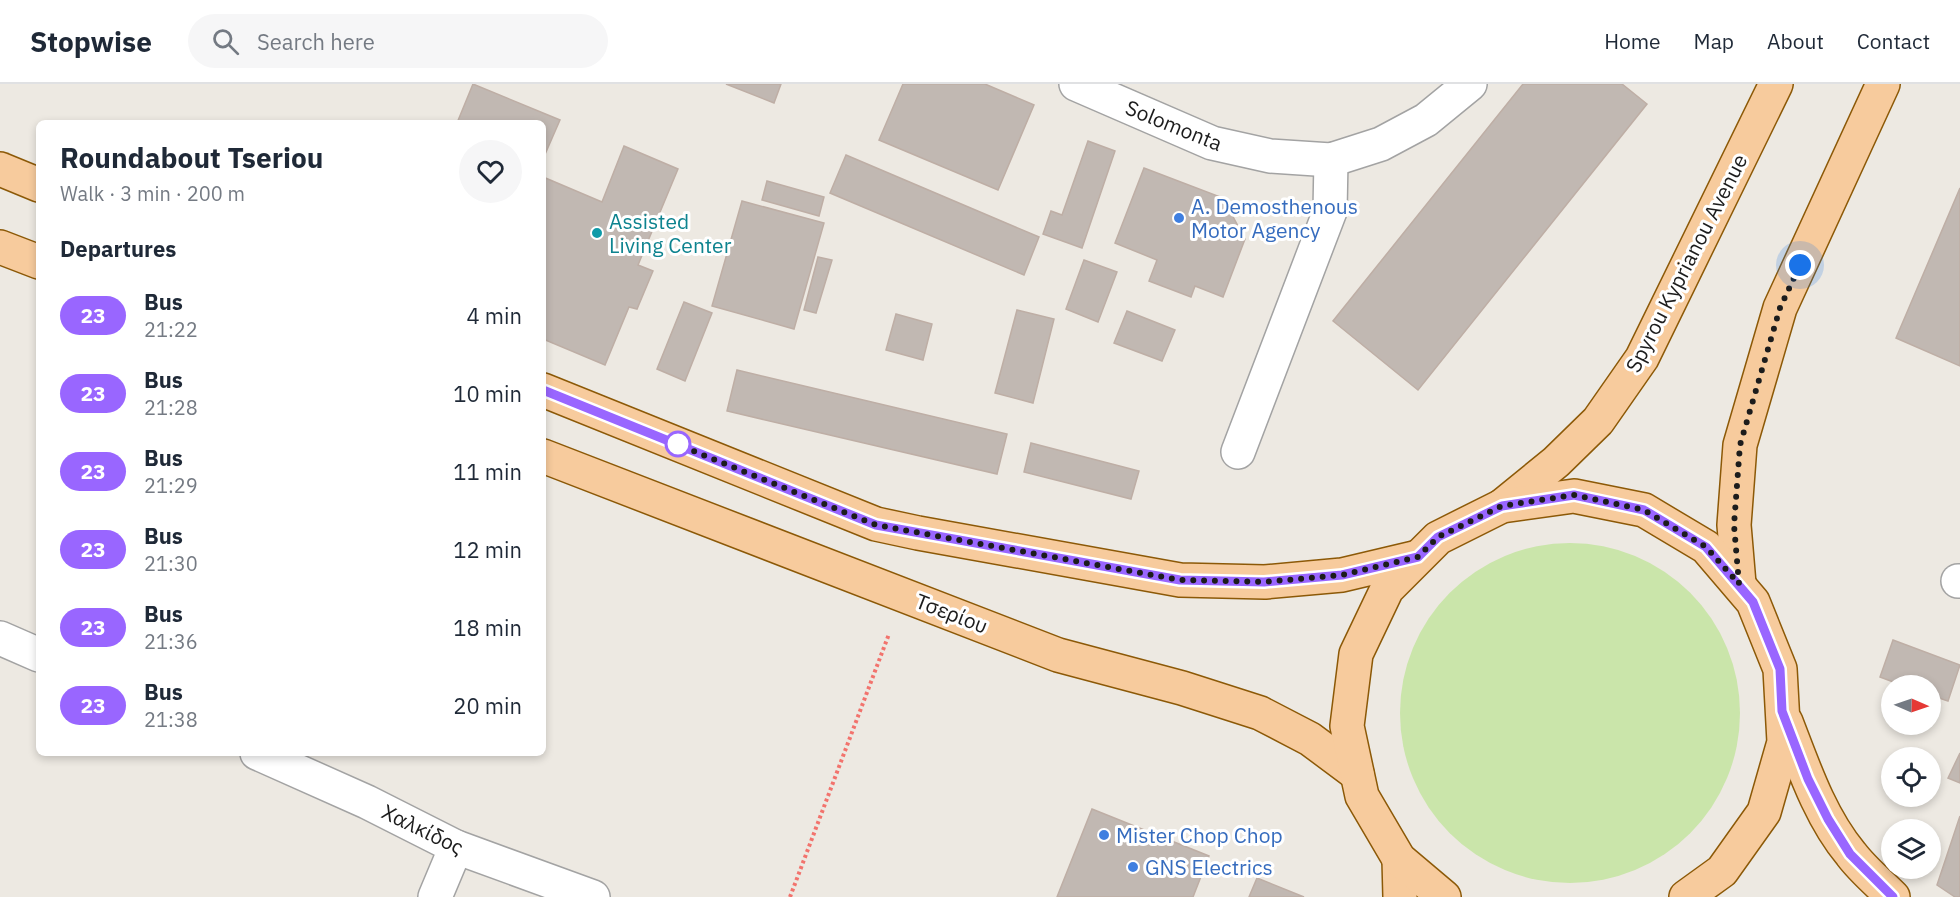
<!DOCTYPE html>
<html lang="en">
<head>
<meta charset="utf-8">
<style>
  :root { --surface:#fff; --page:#f6f6f7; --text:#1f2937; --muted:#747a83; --line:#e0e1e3 }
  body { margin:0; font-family:"IBM Plex Sans",sans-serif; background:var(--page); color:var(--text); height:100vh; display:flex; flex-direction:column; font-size:22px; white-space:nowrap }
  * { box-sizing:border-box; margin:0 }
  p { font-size:20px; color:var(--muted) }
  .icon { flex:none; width:33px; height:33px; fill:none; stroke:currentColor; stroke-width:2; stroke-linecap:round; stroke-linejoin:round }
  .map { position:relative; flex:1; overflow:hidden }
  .details { position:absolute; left:36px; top:36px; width:510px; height:636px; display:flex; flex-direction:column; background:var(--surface); border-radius:9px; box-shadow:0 3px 9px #0003 }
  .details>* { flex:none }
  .badge { padding:0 12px; border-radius:20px; font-size:21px; line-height:39px }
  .needle { width:39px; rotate:92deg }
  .fabs { position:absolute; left:1881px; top:591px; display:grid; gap:12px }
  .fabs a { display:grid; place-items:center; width:60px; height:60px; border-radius:50%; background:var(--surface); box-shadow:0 3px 9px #0003; font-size:30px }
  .you { position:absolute; width:30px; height:30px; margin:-15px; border:4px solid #fff; border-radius:50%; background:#1a73e8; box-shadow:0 0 0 9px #1a73e833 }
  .map>.badge { position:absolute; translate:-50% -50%; box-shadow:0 0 0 3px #fff }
  h2 { padding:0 24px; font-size:22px; line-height:54px }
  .round { display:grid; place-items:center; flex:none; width:63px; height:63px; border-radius:32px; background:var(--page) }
  .summary { display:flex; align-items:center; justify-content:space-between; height:102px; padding:0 24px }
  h1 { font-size:28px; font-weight:700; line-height:45px }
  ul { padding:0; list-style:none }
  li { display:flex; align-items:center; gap:18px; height:78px; padding:0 24px }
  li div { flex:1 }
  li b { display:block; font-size:22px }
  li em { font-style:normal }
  li .badge { min-width:66px; font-weight:700; text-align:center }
  header { display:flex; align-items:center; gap:36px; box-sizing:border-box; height:84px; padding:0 30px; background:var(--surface); border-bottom:2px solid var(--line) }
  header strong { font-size:28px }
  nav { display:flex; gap:33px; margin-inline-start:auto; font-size:21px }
  .search { width:420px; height:54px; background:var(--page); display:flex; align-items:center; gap:15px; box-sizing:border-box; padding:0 21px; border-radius:33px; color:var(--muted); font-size:22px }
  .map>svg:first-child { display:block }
  .grass { fill:#cae5aa }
  .building { fill:#c1b8b2; stroke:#beaea5; stroke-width:1.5 }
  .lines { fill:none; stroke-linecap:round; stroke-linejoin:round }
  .minor-casing { stroke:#a3a3a3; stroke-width:36 }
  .major-casing { stroke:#8c5907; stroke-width:36 }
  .path { stroke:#f2736d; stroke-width:4; stroke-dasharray:3 3; stroke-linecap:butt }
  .minor { stroke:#fff; stroke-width:33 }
  .major { stroke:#f7cb9d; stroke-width:33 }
  .line-casing { stroke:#fff; stroke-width:14 }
  .line { stroke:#96f; stroke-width:9 }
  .walk { stroke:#1c1c1c; stroke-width:6; stroke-dasharray:0 10.8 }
  .shop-dot { fill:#3f7fe0; stroke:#fff; stroke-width:2 }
  .culture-dot { fill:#0f9aa8; stroke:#fff; stroke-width:2 }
  .stop-dot { fill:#fff; stroke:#96f; stroke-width:3 }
  .labels { text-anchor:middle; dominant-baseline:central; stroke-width:6; stroke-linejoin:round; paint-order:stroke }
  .street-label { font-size:21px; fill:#1c1c1c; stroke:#fff }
  .shop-label { font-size:21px; fill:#366cbe; stroke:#fff; text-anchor:start }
  .culture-label { font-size:21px; fill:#0d838f; stroke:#fff; text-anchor:start }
</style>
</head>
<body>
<header>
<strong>Stopwise</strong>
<div class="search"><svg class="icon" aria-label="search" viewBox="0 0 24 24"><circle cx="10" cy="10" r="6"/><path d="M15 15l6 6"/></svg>Search here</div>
<nav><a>Home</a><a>Map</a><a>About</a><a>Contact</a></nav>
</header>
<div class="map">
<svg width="1960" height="813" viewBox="0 0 1960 813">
  <rect width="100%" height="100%" fill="#ede9e2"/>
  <circle class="grass" cx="1570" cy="629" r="170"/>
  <g class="building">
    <polygon points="473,0 560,36 543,75 543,39 457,39"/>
    <polygon points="726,0 781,0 774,19"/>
    <polygon points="903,0 985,0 1034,21 998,106 879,56"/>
    <polygon points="1523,0 1622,0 1647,20 1418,306 1333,237"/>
    <polygon points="1088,57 1115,67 1082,164 1043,150 1051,127 1062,131"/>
    <polygon points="624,62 678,85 638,181 653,187 637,225 629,223 605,281 543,255 543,93 602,118"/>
    <polygon points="846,71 1039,153 1024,191 830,109"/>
    <polygon points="1144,84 1223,114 1245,155 1223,213 1195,202 1191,213 1149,197 1157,176 1115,159"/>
    <polygon points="767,97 824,113 819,132 762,116"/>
    <polygon points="1960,104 1960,282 1896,254"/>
    <polygon points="742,117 824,139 794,245 712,222"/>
    <polygon points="818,173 832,176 816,229 804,226"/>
    <polygon points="1084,176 1117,188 1098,238 1066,225"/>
    <polygon points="684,218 712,229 685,297 657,285"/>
    <polygon points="1017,226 1054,235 1033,319 995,309"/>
    <polygon points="1127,227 1175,246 1162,277 1114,259"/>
    <polygon points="896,230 932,240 923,276 886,266"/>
    <polygon points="737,286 1007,350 997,390 727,327"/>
    <polygon points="1031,359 1139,387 1131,415 1024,388"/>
    <polygon points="1893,556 1960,581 1948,617 1930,611 1930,602 1904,602 1880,593"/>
    <polygon points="1960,669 1960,699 1948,694"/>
    <polygon points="1092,725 1209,772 1193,813 1057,813"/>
    <polygon points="1960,732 1960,813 1955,813 1937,801"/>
    <polygon points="1257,794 1304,813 1249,813"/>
  </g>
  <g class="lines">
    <defs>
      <g id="minor">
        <polyline points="1076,0 1212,59 1270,72 1331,76 1381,60 1426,36 1470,0"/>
        <polyline points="1238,368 1330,127 1331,76"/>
        <polyline points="1958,497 1960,497"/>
        <polyline points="0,554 39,571"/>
        <polyline points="257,669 367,718 456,763 593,813"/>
        <polyline points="435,813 456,763"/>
      </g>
      <g id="major">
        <polyline points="0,85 39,101"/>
        <polyline points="0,163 39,178"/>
        <polyline points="543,306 876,440 918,449 1180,496 1265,498 1342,491 1418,473"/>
        <polyline points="543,372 1058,571 1182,604 1260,629 1310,655 1357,690"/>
        <polyline points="1502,422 1556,378 1598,337 1642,274 1776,0"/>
        <polyline points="1739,500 1734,441 1740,361 1780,224 1883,0"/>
        <path d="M1786,638C1803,682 1820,733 1851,770C1863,786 1879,799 1893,813"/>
        <polyline points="1399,775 1400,813"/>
        <polyline points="1444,813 1399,775 1362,712 1347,642 1356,570 1387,505 1438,454 1502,422 1574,412 1644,426 1706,463 1753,518 1780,585 1784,658 1764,728 1722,787 1686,813"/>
      </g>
    </defs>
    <use href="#minor" class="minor-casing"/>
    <use href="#major" class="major-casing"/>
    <polyline class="path" points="790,813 889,550"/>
    <use href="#minor" class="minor"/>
    <use href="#major" class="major"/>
  </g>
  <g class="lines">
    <defs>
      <polyline id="line" points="543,306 876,441 1180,496 1264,498 1342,491 1418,473 1438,453 1502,422 1574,411 1644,426 1706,463 1753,518 1780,585 1782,627 1808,695 1828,735 1850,770 1893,813"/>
    </defs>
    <use href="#line" class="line-casing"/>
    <use href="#line" class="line"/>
    <polyline class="walk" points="678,360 676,360 876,441 1180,496 1264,498 1342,491 1418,473 1438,453 1502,422 1574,411 1644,426 1706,463 1739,500 1734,441 1740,361 1780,224 1800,181"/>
  </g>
  <g class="shop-dot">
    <circle cx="1179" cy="134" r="6"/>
    <circle cx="1104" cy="751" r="6"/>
    <circle cx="1133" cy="783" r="6"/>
  </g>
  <circle class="culture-dot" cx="597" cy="149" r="6"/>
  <circle class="stop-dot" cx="678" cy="360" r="12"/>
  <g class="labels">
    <g class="street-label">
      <text transform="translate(1174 41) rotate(22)">Solomonta</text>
      <text transform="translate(1686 179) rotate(-63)">Spyrou Kyprianou Avenue</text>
      <text transform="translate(952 529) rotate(21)">Τσερίου</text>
      <text transform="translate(423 745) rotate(26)">Χαλκίδος</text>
    </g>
    <g class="shop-label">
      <text x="1191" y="122">A. Demosthenous<tspan x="1191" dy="24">Motor Agency</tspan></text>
      <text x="1116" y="751">Mister Chop Chop</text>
      <text x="1145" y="783">GNS Electrics</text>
    </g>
    <g class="culture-label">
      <text x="609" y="137">Assisted<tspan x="609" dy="24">Living Center</tspan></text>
    </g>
  </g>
</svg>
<div class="fabs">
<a><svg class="needle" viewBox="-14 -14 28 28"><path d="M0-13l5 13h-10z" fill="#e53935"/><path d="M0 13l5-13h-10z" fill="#747a83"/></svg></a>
<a><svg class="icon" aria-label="locate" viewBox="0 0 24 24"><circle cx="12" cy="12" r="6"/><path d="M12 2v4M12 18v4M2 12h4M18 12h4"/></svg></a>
<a><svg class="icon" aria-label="layers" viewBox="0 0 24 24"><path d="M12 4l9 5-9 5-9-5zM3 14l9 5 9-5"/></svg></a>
</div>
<div class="you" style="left:1800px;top:181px"></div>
<section class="details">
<div class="summary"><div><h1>Roundabout Tseriou</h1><p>Walk · 3 min · 200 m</p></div><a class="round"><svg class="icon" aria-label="heart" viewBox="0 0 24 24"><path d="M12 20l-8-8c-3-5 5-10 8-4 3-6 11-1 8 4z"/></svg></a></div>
<h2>Departures</h2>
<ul>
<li><span class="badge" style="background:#96f;color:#fff">23</span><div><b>Bus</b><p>21:22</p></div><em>4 min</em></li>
<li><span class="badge" style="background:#96f;color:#fff">23</span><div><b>Bus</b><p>21:28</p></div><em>10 min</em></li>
<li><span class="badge" style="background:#96f;color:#fff">23</span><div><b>Bus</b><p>21:29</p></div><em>11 min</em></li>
<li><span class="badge" style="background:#96f;color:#fff">23</span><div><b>Bus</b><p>21:30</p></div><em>12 min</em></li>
<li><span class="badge" style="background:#96f;color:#fff">23</span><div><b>Bus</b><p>21:36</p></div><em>18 min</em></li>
<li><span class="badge" style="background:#96f;color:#fff">23</span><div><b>Bus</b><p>21:38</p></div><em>20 min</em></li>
</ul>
</section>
</div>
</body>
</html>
